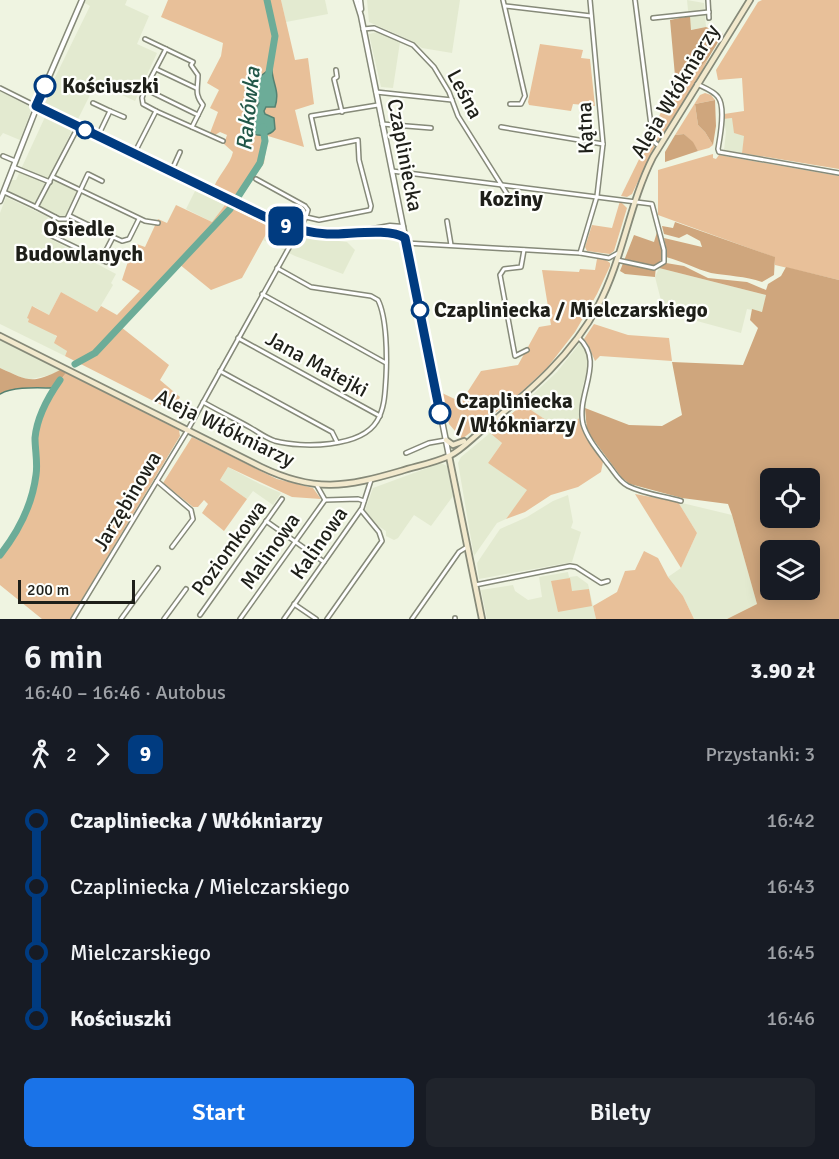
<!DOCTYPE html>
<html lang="pl">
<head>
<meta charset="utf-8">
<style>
  :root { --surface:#171b24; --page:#20242c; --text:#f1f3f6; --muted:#9ea1a6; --accent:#1a73e8 }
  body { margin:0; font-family:Signika,sans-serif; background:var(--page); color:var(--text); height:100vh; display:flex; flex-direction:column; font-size:22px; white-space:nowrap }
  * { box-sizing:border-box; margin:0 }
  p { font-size:20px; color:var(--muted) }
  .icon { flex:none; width:33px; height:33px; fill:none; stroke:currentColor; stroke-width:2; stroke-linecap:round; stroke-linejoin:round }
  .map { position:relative; height:619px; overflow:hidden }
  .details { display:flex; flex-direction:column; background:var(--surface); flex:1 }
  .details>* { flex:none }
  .badge { padding:0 12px; border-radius:9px; font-size:21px; line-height:39px }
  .fabs { position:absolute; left:760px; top:468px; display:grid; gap:12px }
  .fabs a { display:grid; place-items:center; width:60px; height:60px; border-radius:9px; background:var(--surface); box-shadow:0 3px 15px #0003; font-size:30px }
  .scale { position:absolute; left:18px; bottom:15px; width:117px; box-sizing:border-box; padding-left:6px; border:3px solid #1e1f19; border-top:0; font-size:16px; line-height:21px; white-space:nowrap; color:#1e1f19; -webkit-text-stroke:4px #fefffb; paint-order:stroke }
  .map>.badge { position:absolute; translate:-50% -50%; box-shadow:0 0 0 3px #fff }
  .legs { display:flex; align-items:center; gap:9px; height:66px; padding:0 24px; font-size:20px }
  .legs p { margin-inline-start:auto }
  .overview { display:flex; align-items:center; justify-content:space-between; height:102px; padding:0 24px }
  h1 { font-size:33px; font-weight:600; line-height:45px }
  .primary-button { display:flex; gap:12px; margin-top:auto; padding:12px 24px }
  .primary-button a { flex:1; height:69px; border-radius:9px; background:var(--accent); color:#fff; font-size:24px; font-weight:600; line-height:69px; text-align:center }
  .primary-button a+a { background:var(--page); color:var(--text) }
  ul { padding:0 24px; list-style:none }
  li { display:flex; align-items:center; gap:21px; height:66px; font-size:22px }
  li i { display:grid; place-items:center; width:9px; height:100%; margin:0 8px; background:currentColor }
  li i::after { content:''; width:15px; height:15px; margin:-8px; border:4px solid; border-radius:50%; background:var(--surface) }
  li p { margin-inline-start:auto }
  li:first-child i { background:linear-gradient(#0000 50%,currentColor 0) }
  li:last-child i { background:linear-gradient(currentColor 50%,#0000 0) }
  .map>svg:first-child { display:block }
  .built { fill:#e3ead0 }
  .green { fill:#e8c099 }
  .forest { fill:#cfa67d; fill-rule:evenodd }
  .water { fill:#6cac98; stroke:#558272; stroke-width:1.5 }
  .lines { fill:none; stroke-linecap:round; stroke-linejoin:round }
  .stream { stroke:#558272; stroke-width:1.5 }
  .river { stroke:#6cac98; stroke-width:7 }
  .minor-casing { stroke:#868a79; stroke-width:6 }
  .tertiary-casing { stroke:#868a79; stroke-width:7 }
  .secondary-casing { stroke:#868a79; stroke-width:8 }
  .minor { stroke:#fff; stroke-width:3 }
  .tertiary { stroke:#fff; stroke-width:4 }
  .secondary { stroke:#f2e9cd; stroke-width:4.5 }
  .line-1-casing { stroke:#fff; stroke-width:14 }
  .line-1 { stroke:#003b80; stroke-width:9 }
  .stop-1-dot { fill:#fff; stroke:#003b80; stroke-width:3 }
  .labels { text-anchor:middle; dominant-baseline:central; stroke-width:4.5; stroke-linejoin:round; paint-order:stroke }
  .stop-label { font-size:21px; font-weight:bold; fill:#1e1f19; stroke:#fefffb; text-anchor:start }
  .street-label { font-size:21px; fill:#1e1f19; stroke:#fefffb }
  .water-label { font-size:22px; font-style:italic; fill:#225748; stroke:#fefffb }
  .neighbourhood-label { font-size:22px; font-weight:bold; fill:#1e1f19; stroke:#fefffb }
</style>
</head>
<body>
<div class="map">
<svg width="839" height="619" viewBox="0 0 839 619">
  <rect width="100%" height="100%" fill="#eff4e1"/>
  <g class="built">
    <polygon points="86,0 127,0 125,5 149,16 137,44 157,53 135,101 96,83 78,119 48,106 43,102 90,6 85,3"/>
    <polygon points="281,0 325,0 328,14 286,22"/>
    <polygon points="367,0 460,0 452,53 422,48 412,41 369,22"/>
    <polygon points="687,0 704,3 706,27 690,30"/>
    <polygon points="377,32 400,42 393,88 381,87 369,34"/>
    <polygon points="0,91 32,108 20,140 3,133 0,137"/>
    <polygon points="45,117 72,130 50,177 78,192 67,215 63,218 8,191 12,180 16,180"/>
    <polygon points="732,118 745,136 742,153 724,150 726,132 724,119"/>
    <polygon points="195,191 225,205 212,222 186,209"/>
    <polygon points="6,197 48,217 41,234 116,274 111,283 113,285 97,312 61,292 49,315 33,306 67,351 65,356 0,324 0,213"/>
    <polygon points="271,226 298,236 347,242 355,250 343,274 295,256 263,240"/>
    <polygon points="659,268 766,295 763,312 747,309 741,333 664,312 655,277"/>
    <polygon points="0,339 60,370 50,375 27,380 0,368"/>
    <polygon points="580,343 583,345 590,362 590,370 583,384 579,418 567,434 525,406 529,398 557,372"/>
    <polygon points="490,433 502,443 488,463 528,490 506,519 497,523 474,556 458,463 461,457"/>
    <polygon points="441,463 447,466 453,496 431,526 414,515 398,538 394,540 386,536 386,531 374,523 365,510 373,488"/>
    <polygon points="228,467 260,484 281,493 273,505 253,491 247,499 220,480"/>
    <polygon points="568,495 573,522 571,528 581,532 572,562 479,579 477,563 500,529 527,517 553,501"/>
    <polygon points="678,502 732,515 757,604 727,619 694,619 683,596 668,577 681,568 697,533"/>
    <polygon points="568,572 569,577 577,576 588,584 596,619 487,619 481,590 513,585 515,591 528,600 542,597 539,577"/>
  </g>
  <g class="green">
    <path d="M168,0H281L295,60L308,58L314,104L295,110L304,147L268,136L264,163L240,199L214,187C219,174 230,165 233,152L224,144L227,135L220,132L215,135L210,133L218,112L210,108L219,90L207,83L221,56L223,43L161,17Z"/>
    <polygon points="762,0 839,0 839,169 742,153 744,136 734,133 732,118 724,119 724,114 744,111 742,78 718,80 716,70 758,2"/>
    <polygon points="540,44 583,50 581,58 590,59 595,106 573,104 571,111 529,105 528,102"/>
    <path d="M709,57L701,73L657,145C651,122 664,107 676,87L681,91Z"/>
    <polygon points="705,93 711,95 715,100 695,104 698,125 705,132 713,145 709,148 698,151 692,142 684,134 675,135 700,95"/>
    <polygon points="649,139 655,146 632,194 627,197 621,196"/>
    <polygon points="713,154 713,158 716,159 719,155 839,176 839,280 775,265 774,257 658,215 658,170"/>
    <polygon points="620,201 627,208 614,251 610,254 587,251 585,247 592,225 612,228"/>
    <polygon points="176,205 212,222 225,205 270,227 242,278 211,290 179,264 121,327 169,365 160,380 180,397 173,411 65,356 67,351 54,343 57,336 28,322 29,319 27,318 32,306 49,315 61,292 97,312 101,306 117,315 140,291 122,280 134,243 145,247 158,219 167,223"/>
    <polygon points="597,259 606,260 610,263 610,266 597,294 575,332 547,368 518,395 462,439 449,424 442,393 461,402 481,371 518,365 539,327 551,325 542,270 579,272 580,269 595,270"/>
    <polygon points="594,324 628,335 669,338 672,361 600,356 595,361 588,345 584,339"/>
    <polygon points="66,373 179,430 180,436 70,619 42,619 0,585 0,555 18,531 23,520 36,475 35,438 38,423 48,396"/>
    <polygon points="526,401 525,406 567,434 579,418 580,423 603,462 601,472 578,487 551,495 525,512 506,519 527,490 488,463 502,443 490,433"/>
    <polygon points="192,437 277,479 313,488 321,499 292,497 228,467 220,480 247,499 224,531 202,513 208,504 204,500 198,507 193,507 163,483"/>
    <polygon points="635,494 678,502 697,533 681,568"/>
    <polygon points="644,551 658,558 668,577 683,596 694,619 596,619 593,606 617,592 625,571 635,570"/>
    <polygon points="570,578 572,591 589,589 592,606 558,612 551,581"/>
  </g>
  <g class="forest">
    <polygon points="690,16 691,30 706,27 723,34 709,57 681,91 676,87 670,20"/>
    <polygon points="715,100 716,126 713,145 705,132 698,125 695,104"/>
    <polygon points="684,134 693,142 698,151 665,162 665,152 675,135"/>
    <path d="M675,222L775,257L774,275L762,282C745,276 728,276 711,273C696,269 682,261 666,257L667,252L664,238L702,247L700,241L687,234L679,238L664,234L662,226L673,228Z"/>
    <path d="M657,232C662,243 668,257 656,265L655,277L625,274L620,271L634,235L654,242Z"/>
    <path d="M666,263L684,266L708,278L747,282L766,290L768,284L781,276L786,267L839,280V619H727L757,604L732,515L728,504L682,498L630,484L622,478L587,431L585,408L629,425L662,426L682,415L672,362L743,365L758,328L750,320L752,309L762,312L766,295L659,268ZM771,478H810V518H771ZM771,550H810V590H771Z"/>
    <path d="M0,368C27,380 31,385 60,370L66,373L54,388C38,388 15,386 0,394Z"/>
  </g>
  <path class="water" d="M270,69L272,70C273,85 280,91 275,107H266L264,111L265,114L274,118L275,129C270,136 259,137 252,133C249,121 253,112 259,103L252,95C252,82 261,75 270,69Z"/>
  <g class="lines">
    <path class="stream" d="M0,394C15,386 38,388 54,388"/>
    <g class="river">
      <polyline points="267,0 275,36 268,78"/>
      <polyline points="75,364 95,353 230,209 260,163 265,141 263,127"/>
      <path d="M0,555C19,531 32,506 36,475C38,463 35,450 35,438C37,416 48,397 60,380"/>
    </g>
    <defs>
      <g id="minor">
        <polyline points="503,0 525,96 521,104 510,104"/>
        <polyline points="635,0 653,141 659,146"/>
        <polyline points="708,0 709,18"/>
        <polyline points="505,6 591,16"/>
        <polyline points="653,18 709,12"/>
        <polyline points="363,29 374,28 413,45 434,67 449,92 458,116 514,205"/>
        <polyline points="145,39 166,49 145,89 198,115"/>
        <path d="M166,49L193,62L191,65L198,75C198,88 194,94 203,105L192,127"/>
        <polyline points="156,69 196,88"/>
        <polyline points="336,70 337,77 334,79 342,112"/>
        <path d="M697,84C703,87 714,91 718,97C726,107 720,137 718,149L719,152L839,173"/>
        <polyline points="0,88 30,103"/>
        <polyline points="376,92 452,100"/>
        <polyline points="93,103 110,111 98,136"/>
        <polyline points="110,111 124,117"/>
        <polyline points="156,111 223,141"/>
        <polyline points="382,124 431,128"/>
        <polyline points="78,127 36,207 59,219 67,219 88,174 102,181"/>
        <polyline points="501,127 603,144"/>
        <polyline points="134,154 156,111 143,104 142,98 145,89"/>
        <polyline points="3,156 15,161"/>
        <polyline points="13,167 50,182"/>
        <polyline points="392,171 652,204 664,250 664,262 654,268 617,260"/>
        <polyline points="171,172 180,152"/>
        <polyline points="53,177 145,221 158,223"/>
        <polyline points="4,192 36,207"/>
        <polyline points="70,216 113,237"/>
        <polyline points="55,217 48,232 50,235 106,262"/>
        <polyline points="306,217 319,220 370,210 371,206 359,160 358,140 318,148 311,116 378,105"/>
        <polyline points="447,221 451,245"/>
        <polyline points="406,243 580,253 609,258 618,253"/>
        <polyline points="524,250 521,267 504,269 500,275 515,356 527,350"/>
        <polyline points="580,253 597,196 603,144 590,0"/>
        <polyline points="101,260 113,237 122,241 129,239 139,219"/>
        <polyline points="262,294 386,363"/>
        <path d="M578,337C606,362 576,393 583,424C587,438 598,451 607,463C614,471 618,481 628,486C644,494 664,496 681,501"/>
        <polyline points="238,338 380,416"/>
        <polyline points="220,371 332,432 337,442"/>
        <path d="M203,402C219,411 235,419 251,428C258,432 266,438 275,441C302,448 361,448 377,421C385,408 385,392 386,377C387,357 387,318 378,300L371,296L311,287L277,268"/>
        <polyline points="406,453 429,443 446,440"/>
        <polyline points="157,481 191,510 193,519 172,547"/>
        <polyline points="316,484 325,500 358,499 364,501"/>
        <polyline points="266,521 324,562"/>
        <polyline points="475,585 570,566 576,567 601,583 608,581"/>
        <polyline points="294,604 316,619"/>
        <polyline points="200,615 282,499"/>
        <polyline points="73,619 186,433 306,217 308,210 305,206 256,179"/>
        <polyline points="121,619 158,568"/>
        <polyline points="164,619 186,589"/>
        <polyline points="240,619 325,500"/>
        <polyline points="284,619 362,508 371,480"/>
        <polyline points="327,619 382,541 379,532 361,510"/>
        <polyline points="412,619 459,552 467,547"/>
        <polyline points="455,619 455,618"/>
      </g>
      <g id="tertiary">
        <polyline points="356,0 361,16 449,456"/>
        <polyline points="360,0 361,9"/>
        <polyline points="36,106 171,172 289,227 327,234 391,232 405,238"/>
        <polyline points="0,201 45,86 82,0"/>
        <polyline points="357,232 390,226 403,227"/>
      </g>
      <g id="secondary">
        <path d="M0,336L261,467C315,493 346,487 401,471C417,466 434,463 449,456C462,450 473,437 485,428C528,392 571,357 598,306C623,259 629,204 653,157L750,0"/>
        <polyline points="446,440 453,445 464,441"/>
        <polyline points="449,456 482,619"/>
      </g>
    </defs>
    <use href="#minor" class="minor-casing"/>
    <use href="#tertiary" class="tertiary-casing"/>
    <use href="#secondary" class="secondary-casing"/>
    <use href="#minor" class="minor"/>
    <use href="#tertiary" class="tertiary"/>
    <use href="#secondary" class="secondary"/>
  </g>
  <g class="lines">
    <defs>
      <path id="line-1" d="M45,86L36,106L280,224C295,229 310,233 327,234C347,235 389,227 405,238L440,413"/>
    </defs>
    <use href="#line-1" class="line-1-casing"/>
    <use href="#line-1" class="line-1"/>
  </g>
  <g class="stop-1-dot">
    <circle cx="45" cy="86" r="10"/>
    <circle cx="85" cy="130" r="8"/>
    <circle cx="420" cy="310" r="8"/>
    <circle cx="440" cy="413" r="10"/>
  </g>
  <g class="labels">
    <g class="stop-label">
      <text x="62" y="86">Kościuszki</text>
      <text x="434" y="310">Czapliniecka / Mielczarskiego</text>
      <text x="456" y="401">Czapliniecka<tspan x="456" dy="24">/ Włókniarzy</tspan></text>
    </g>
    <g class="street-label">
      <text transform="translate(675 91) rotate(-59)">Aleja Włókniarzy</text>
      <text transform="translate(465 94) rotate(62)">Leśna</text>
      <text transform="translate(585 128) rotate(-92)">Kątna</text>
      <text transform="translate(405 155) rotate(79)">Czapliniecka</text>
      <text transform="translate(317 364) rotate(29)">Jana Matejki</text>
      <text transform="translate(225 428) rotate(26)">Aleja Włókniarzy</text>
      <text transform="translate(127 501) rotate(-59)">Jarzębinowa</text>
      <text transform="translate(319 543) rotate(-55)">Kalinowa</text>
      <text transform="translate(229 548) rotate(-54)">Poziomkowa</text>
      <text transform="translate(270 551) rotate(-55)">Malinowa</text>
    </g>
    <g class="water-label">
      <text transform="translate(248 109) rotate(-84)">Rakówka</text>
    </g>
    <g class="neighbourhood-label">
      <text x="511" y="198">Koziny</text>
      <text x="79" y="228">Osiedle<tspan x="79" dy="25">Budowlanych</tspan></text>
    </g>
  </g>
</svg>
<div class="fabs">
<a><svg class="icon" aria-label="locate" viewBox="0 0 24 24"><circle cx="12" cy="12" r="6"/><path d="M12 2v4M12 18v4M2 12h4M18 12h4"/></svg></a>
<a><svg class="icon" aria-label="layers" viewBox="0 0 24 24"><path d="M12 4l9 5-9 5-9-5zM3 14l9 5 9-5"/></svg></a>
</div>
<div class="scale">200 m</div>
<b class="badge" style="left:286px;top:226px;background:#003b80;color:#fff">9</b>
</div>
<section class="details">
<div class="overview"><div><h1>6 min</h1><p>16:40 – 16:46 · Autobus</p></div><b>3.90 zł</b></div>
<div class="legs"><svg class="icon" aria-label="walk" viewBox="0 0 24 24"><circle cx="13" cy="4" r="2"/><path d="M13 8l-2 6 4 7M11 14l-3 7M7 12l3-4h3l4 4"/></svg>2<svg class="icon" aria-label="forward" viewBox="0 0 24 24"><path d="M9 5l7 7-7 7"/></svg><b class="badge" style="background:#003b80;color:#fff">9</b><p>Przystanki: 3</p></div>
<ul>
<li><i style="color:#003b80"></i><b>Czapliniecka / Włókniarzy</b><p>16:42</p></li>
<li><i style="color:#003b80"></i><span>Czapliniecka / Mielczarskiego</span><p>16:43</p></li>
<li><i style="color:#003b80"></i><span>Mielczarskiego</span><p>16:45</p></li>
<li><i style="color:#003b80"></i><b>Kościuszki</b><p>16:46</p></li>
</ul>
<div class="primary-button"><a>Start</a><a>Bilety</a></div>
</section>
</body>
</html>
